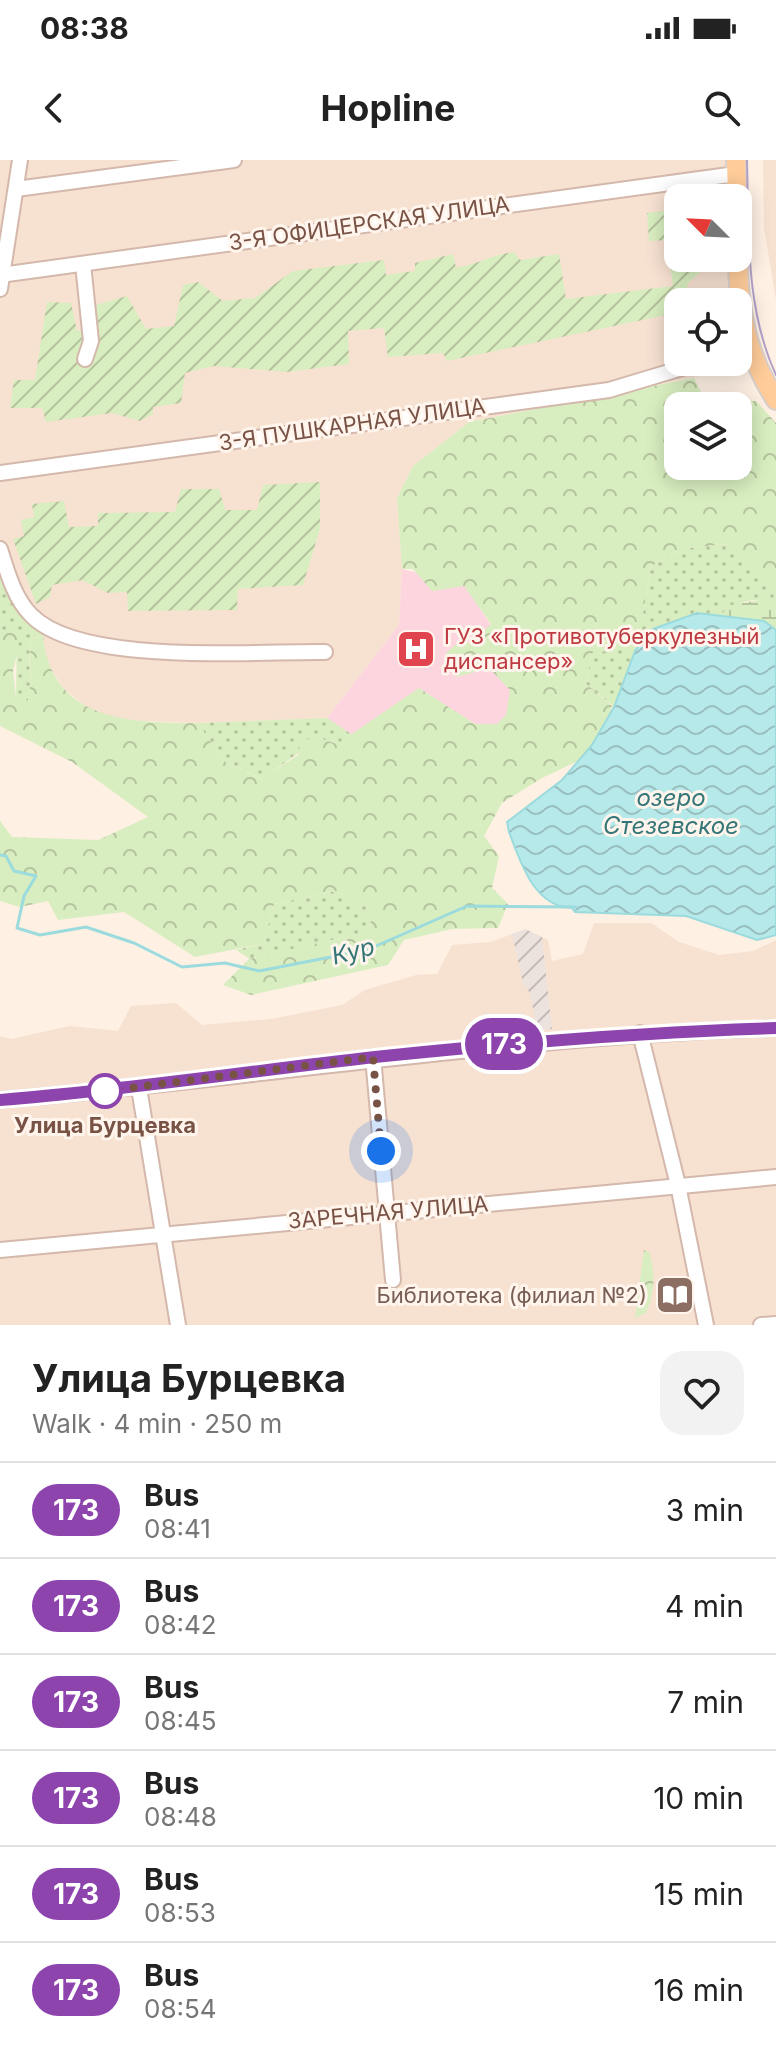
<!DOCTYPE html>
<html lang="en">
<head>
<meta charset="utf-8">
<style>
  :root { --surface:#fff; --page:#f2f2f2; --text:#222; --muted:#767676; --line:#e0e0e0 }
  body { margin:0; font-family:Inter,sans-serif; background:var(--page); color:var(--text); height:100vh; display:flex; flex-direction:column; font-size:30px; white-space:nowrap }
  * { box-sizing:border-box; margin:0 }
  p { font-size:26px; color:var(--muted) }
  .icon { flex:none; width:44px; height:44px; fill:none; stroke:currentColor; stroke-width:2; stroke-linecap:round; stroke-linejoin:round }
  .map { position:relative; height:1165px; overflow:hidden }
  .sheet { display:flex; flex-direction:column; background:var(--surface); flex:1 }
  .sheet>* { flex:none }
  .badge { padding:0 16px; border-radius:26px; font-size:28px; line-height:52px }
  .needle { width:52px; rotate:294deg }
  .tools { position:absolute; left:664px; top:24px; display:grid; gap:16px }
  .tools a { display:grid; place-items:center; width:88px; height:88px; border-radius:16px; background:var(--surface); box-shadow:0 4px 20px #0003; font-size:40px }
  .you { position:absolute; width:40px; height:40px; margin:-20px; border:6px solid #fff; border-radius:50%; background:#1a73e8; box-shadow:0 0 0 12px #1a73e833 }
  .map>.badge { position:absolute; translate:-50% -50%; box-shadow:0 0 0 4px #fff }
  .round { display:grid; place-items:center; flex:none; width:84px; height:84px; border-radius:24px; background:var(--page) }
  .head { display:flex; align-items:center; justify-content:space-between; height:136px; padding:0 32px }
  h1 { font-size:38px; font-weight:700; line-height:60px }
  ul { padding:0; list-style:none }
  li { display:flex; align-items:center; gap:24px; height:96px; padding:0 32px; border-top:2px solid var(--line) }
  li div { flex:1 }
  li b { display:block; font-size:30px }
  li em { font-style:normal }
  li .badge { min-width:88px; font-weight:700; text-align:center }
  .status { display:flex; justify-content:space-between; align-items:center; height:56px; padding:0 40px; background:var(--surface); direction:ltr }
  .status svg { height:22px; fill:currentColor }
  header { display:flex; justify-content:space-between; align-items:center; height:104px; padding:0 32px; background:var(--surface); font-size:36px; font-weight:700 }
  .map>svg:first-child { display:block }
  .residential { fill:#f7e1d1 }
  .industrial { fill:url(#industrial-furrows) }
  .medical { fill:#fdd5df }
  .grass { fill:url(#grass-dots) }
  .forest { fill:url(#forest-crowns); fill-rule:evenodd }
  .wetland { fill:url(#wetland-marsh) }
  .garden { fill:url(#garden-furrows) }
  .water { fill:url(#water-waves); stroke:#9bdbdd; stroke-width:2 }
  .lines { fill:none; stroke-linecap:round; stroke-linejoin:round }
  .stream { stroke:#9bdbdd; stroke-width:3 }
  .minor-casing { stroke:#d3b8ab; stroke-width:18 }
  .major-casing { stroke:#d9cfcb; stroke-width:22 }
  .minor { stroke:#fff; stroke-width:14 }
  .major { stroke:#ffcc9a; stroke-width:18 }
  .tram { stroke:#b1a0c9; stroke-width:2 }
  .line-casing { stroke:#fff; stroke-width:18 }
  .line { stroke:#8e44ad; stroke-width:12 }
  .walk { stroke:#795246; stroke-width:8; stroke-dasharray:0 14.4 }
  .stop-dot { fill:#fff; stroke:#8e44ad; stroke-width:4 }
  .labels { text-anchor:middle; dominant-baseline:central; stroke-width:6; stroke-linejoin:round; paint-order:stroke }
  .street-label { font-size:22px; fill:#795246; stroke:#fff5ec }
  .health-label { font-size:22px; fill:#be3a42; stroke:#fff5ec; text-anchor:start }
  .stop-label { font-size:22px; font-weight:bold; fill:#795246; stroke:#fff5ec }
  .education-label { font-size:22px; fill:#785e54; stroke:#fff5ec; text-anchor:end }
  .water-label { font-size:24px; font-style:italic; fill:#357679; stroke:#fff5ec }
</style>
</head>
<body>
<div class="status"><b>08:38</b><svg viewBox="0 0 49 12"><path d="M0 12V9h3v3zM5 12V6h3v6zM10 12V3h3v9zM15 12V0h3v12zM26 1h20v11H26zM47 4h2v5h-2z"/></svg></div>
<header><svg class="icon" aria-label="back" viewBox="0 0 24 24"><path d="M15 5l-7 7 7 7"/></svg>Hopline<svg class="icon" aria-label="search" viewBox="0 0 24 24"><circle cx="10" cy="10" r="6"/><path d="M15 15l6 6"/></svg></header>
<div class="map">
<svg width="776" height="1165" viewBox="0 0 776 1165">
  <defs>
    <pattern id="industrial-furrows" width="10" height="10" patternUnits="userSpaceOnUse" patternTransform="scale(2)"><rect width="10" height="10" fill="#ede3de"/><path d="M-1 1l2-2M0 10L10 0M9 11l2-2" fill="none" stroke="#c5bbb6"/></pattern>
    <pattern id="grass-dots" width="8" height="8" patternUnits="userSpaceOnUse" patternTransform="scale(2)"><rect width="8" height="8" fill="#d9eec0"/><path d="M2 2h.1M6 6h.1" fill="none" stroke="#b5c39e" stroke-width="1.8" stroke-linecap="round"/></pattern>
    <pattern id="forest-crowns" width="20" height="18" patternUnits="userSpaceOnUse" patternTransform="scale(2)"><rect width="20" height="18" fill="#d9eec0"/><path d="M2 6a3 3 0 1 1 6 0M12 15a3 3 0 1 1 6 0" fill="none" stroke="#b5c39e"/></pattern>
    <pattern id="wetland-marsh" width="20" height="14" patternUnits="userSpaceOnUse" patternTransform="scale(2)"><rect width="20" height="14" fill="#d9eec0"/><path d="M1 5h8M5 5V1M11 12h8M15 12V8" fill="none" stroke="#b5c39e"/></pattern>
    <pattern id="garden-furrows" width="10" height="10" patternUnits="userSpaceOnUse" patternTransform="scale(2)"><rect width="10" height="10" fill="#d9eec0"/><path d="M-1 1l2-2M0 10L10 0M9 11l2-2" fill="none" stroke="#b5c39e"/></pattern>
    <pattern id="water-waves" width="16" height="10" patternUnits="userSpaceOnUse" patternTransform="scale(2)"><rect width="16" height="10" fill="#b6e9ea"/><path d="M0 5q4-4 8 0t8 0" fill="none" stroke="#99bfbf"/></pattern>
  </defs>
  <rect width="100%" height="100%" fill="#fef0e3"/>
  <g class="residential">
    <polygon points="0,0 733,0 734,38 678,38 678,98 735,98 737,142 678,142 678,202 738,202 738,198 738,208 469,262 413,306 397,338 402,409 399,465 327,558 198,563 120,560 87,548 63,528 45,499 43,475 29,459 0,391"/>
    <polygon points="763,0 776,0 776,139 764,68"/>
    <polygon points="594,763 651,763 679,782 719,795 753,791 776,780 776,1165 0,1165 0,876 11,879 70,866 118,871 131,846 176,843 202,865 271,859 342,845 365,830 416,815 437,814 452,785 491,782 525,769 548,780 552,801 583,794"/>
  </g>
  <polygon class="industrial" points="525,769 542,777 552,869 537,870 530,833 523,823 512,774"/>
  <polygon class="medical" points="402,409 464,425 491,465 470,484 457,517 489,508 511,530 506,555 497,565 475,564 419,528 354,576 327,558 399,465"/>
  <g class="grass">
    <path d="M729,384L776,437V444C758,434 734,443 719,456L697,453L635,491L614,547L585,523L593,492L642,459L651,406L687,388Z"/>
    <path d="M0,391L29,459L43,475L31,478C27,500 33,520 28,541L16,538L17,473L0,470Z"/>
    <polygon points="327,558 354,576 337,584 319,578 262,619 222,600 198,563"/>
    <polygon points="336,731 370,749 371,771 250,799 236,790 263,784 274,744"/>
  </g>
  <g class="forest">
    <path d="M694,218L707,244L756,241L776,263V437L728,384L687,388L651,406L642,459L614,491L593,492L585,523L612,546L603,573L578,601L542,618L502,643L484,676L499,696L492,728L508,744L498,768L452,769L404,780L388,805L251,835L223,825L249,799L371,771L370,749L336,731L274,744L263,784L195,797L124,752L58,760L48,741L20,747L0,741V661L12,677L98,680L148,657L72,602L0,566V470L17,472L19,487L13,511L16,538L28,541C33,519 28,500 31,478L43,475C51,561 129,563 198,563L222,600L261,619L298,595L301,580L319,578L337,584L419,528L475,564H497L506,555L510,530L489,508L457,517L445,503L446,493L462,479L470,484L491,464L464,426L432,431L413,409H402L397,338L413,306L469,262ZM678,246H738V306H678Z"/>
    <path d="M644,1090L649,1092C656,1113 655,1133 646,1153L635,1158Z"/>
  </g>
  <polygon class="wetland" points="766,439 776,444 776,470 764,461 719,456 731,445"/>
  <g class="garden">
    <path d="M678,49V98H703L704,109L689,122L676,153L447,201L443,193L388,197L384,168L348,171L349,204L287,212L214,206L185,213L181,243L153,247V254L140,261L112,253L46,262L42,248H10L14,220H35L47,142L71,143L77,171L93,170L96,145L127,136L146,169L174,166L183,125L198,122L223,141L255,138L293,111L384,100L386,115L415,111V103L453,94L456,108C478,104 492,95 514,92L520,100L559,94L566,139L673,126L667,80L649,81L647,53Z"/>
    <polygon points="320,322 320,369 303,425 238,429 237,450 128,451 127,432 108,433 82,420 52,425 50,437 36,444 13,379 24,376 21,360 34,357 32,344 64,341 69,367 98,366 98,353 175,352 181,329 219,329 225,350 257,350 263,325"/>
  </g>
  <path class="water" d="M697,453L764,461L776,470V775L757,780L686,756L575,752L572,748C534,747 521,703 509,672L507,662L562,620L592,585L614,547L635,491L650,470Z"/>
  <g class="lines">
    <polyline class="stream" points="0,695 6,696 14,711 36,716 24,736 17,768 40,775 86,767 134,783 182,807 225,803 259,811 367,790 467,746 576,747"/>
    <defs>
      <g id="minor">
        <polyline points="16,29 234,0"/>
        <polyline points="83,104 91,181 85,199"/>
        <polyline points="0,115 736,14"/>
        <polyline points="0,129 20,0"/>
        <polyline points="0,313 609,230 702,202"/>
        <path d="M0,389C7,411 14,438 31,455C80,506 255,491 325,492"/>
        <polyline points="640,873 678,1025 706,1165"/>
        <polyline points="373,897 393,1120"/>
        <polyline points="139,928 178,1165"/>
        <path d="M0,940C259,918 515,876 776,868"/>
        <polyline points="0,1090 776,1017"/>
        <polyline points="761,1165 776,1164"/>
      </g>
      <g id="major">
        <polyline points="736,0 737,38"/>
        <path d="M738,98C738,150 747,196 776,240"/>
      </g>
    </defs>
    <use href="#minor" class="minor-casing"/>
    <use href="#major" class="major-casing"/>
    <use href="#minor" class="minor"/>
    <use href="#major" class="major"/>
    <path class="tram" d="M747,0C749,72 745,148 776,215"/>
  </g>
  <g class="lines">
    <defs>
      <path id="line" d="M0,940C126,930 250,911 375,897C509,883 642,872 776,868"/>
    </defs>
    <use href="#line" class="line-casing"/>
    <use href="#line" class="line"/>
    <polyline class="walk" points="105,931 373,897 381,991"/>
  </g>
  <defs>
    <symbol id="hospital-square" viewBox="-11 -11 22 22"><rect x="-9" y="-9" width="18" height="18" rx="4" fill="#e0444e" stroke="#fff5ec"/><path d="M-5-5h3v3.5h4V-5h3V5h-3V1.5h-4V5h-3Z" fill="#fff"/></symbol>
    <symbol id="library-square" viewBox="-11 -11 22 22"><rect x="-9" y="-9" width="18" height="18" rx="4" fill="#8d6e63" stroke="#fff5ec"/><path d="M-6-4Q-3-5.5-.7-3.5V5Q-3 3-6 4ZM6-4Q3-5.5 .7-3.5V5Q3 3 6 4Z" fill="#fff"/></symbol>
  </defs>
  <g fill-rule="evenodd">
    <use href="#hospital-square" x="394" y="467" width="44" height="44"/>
    <use href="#library-square" x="653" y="1113" width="44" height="44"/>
  </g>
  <circle class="stop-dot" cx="105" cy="931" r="16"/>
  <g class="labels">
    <g class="street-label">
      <text transform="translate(369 63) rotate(-8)">3-Я ОФИЦЕРСКАЯ УЛИЦА</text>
      <text transform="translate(352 264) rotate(-8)">3-Я ПУШКАРНАЯ УЛИЦА</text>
      <text transform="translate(388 1052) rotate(-5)">ЗАРЕЧНАЯ УЛИЦА</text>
    </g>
    <g class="health-label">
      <text x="444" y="476">ГУЗ «Противотуберкулезный<tspan x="444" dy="25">диспансер»</tspan></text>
    </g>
    <g class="stop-label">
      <text x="105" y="965">Улица Бурцевка</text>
    </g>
    <g class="education-label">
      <text x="647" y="1135">Библиотека (филиал №2)</text>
    </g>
    <g class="water-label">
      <text x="671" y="637">озеро<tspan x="671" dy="28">Стезевское</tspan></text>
      <text transform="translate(353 791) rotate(-15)">Кур</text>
    </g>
  </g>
</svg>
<div class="tools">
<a><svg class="needle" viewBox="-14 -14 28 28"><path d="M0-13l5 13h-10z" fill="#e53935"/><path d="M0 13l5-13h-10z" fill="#767676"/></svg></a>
<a><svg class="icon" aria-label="locate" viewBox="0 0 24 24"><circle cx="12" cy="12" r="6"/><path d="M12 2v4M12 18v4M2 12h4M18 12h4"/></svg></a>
<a><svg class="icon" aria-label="layers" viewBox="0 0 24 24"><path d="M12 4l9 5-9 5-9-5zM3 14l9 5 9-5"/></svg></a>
</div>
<div class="you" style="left:381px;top:991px"></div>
<b class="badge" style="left:504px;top:884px;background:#8e44ad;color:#fff">173</b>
</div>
<section class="sheet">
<div class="head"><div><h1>Улица Бурцевка</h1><p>Walk · 4 min · 250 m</p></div><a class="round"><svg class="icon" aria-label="heart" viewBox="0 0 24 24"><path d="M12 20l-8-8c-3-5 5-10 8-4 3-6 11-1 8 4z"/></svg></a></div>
<ul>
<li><span class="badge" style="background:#8e44ad;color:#fff">173</span><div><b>Bus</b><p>08:41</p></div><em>3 min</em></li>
<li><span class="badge" style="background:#8e44ad;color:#fff">173</span><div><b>Bus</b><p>08:42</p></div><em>4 min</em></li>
<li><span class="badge" style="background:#8e44ad;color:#fff">173</span><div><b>Bus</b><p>08:45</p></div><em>7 min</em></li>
<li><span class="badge" style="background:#8e44ad;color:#fff">173</span><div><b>Bus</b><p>08:48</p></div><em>10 min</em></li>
<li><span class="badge" style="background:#8e44ad;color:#fff">173</span><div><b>Bus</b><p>08:53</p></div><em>15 min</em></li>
<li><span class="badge" style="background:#8e44ad;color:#fff">173</span><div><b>Bus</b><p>08:54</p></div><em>16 min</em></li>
</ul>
</section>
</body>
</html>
